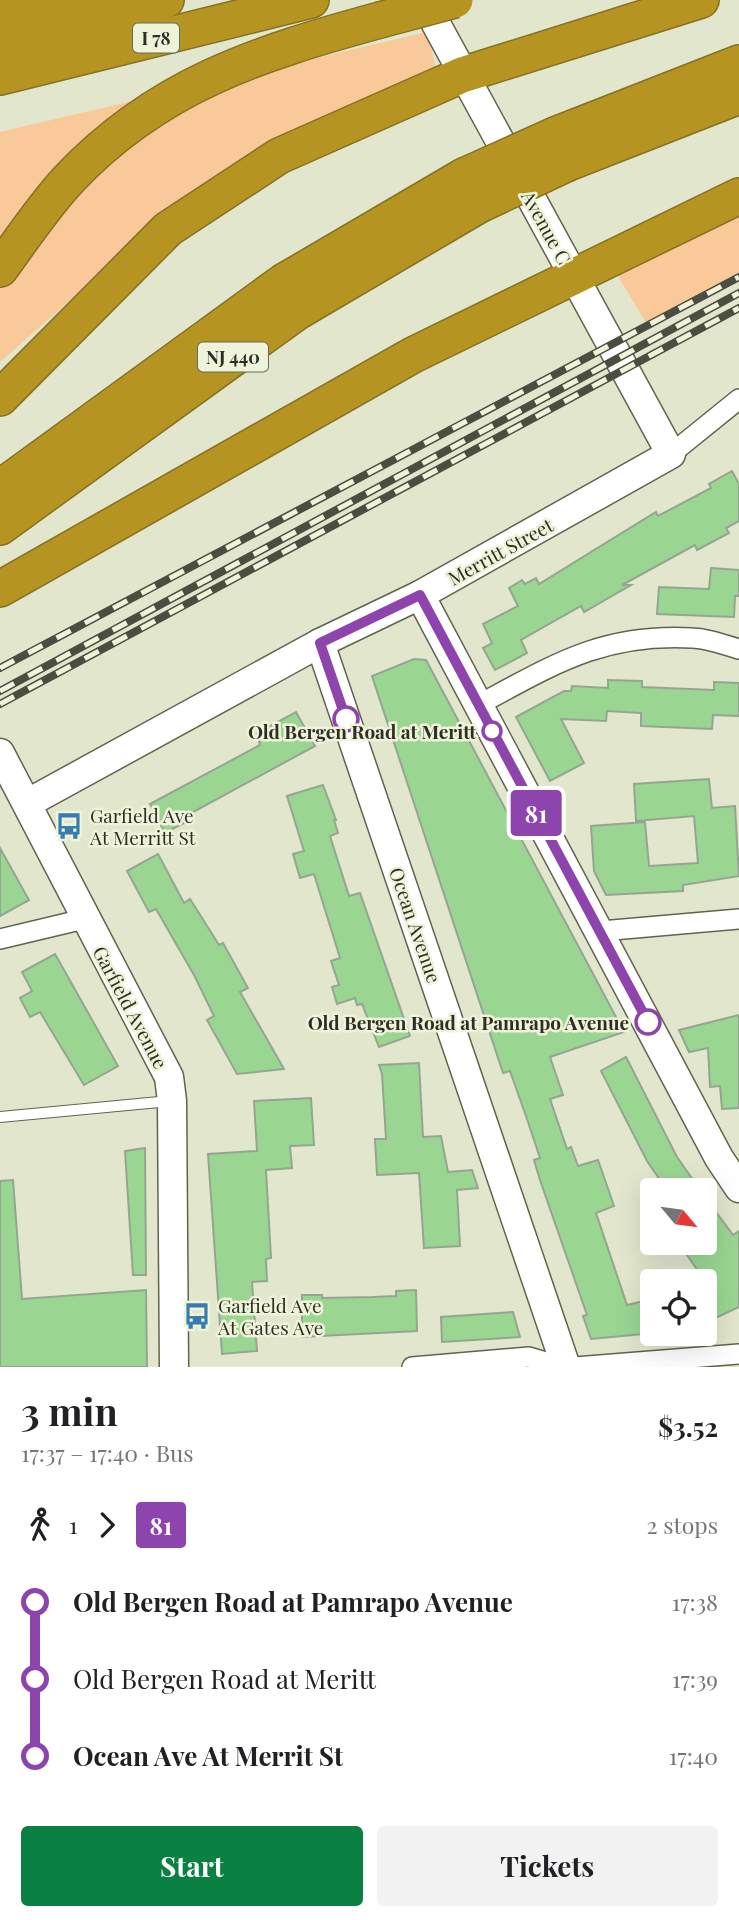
<!DOCTYPE html>
<html lang="en">
<head>
<meta charset="utf-8">
<style>
  :root { --surface:#fff; --page:#f2f2f2; --text:#202124; --muted:#757577; --accent:#0b8043 }
  body { margin:0; font-family:"Playfair Display",serif; background:var(--page); color:var(--text); height:100vh; display:flex; flex-direction:column; font-size:26px; white-space:nowrap }
  * { box-sizing:border-box; margin:0 }
  p { font-size:23px; color:var(--muted) }
  .icon { flex:none; width:38px; height:38px; fill:none; stroke:currentColor; stroke-width:2; stroke-linecap:round; stroke-linejoin:round }
  .map { position:relative; height:1367px; overflow:hidden }
  .drawer { display:flex; flex-direction:column; background:var(--surface); flex:1 }
  .drawer>* { flex:none }
  .badge { padding:0 14px; border-radius:5px; font-size:24px; line-height:46px }
  .needle { width:46px; rotate:119deg }
  .fabs { position:absolute; left:640px; top:1178px; display:grid; gap:14px }
  .fabs a { display:grid; place-items:center; width:77px; height:77px; border-radius:7px; background:var(--surface); box-shadow:0 7px 28px #0002; font-size:35px }
  .map>.badge { position:absolute; translate:-50% -50%; box-shadow:0 0 0 4px #fff }
  .legs { display:flex; align-items:center; gap:10px; height:77px; padding:0 21px; font-size:23px }
  .legs p { margin-inline-start:auto }
  .summary { display:flex; align-items:center; justify-content:space-between; height:119px; padding:0 21px }
  h1 { font-size:38px; font-weight:700; line-height:52px }
  .primary-button { display:flex; gap:14px; margin-top:auto; padding:14px 21px }
  .primary-button a { flex:1; height:80px; border-radius:7px; background:var(--accent); color:#fff; font-size:28px; font-weight:700; line-height:80px; text-align:center }
  .primary-button a+a { background:var(--page); color:var(--text) }
  ul { padding:0 21px; list-style:none }
  li { display:flex; align-items:center; gap:24px; height:77px; font-size:26px }
  li i { display:grid; place-items:center; width:10px; height:100%; margin:0 9px; background:currentColor }
  li i::after { content:''; width:18px; height:18px; margin:-9px; border:5px solid; border-radius:50%; background:var(--surface) }
  li p { margin-inline-start:auto }
  li:first-child i { background:linear-gradient(#0000 50%,currentColor 0) }
  li:last-child i { background:linear-gradient(currentColor 50%,#0000 0) }
  .map>svg:first-child { display:block }
  .green { fill:#fac99a }
  .building { fill:#9ad692; stroke:#94a692; stroke-width:2 }
  .lines { fill:none; stroke-linecap:round; stroke-linejoin:round }
  .lane-casing { stroke:#60644d; stroke-width:12 }
  .street-casing { stroke:#60644d; stroke-width:22 }
  .secondary-casing { stroke:#60644d; stroke-width:31 }
  .highway-casing { stroke:#857123; stroke-width:38 }
  .lane { stroke:#fff; stroke-width:10 }
  .street { stroke:#fff; stroke-width:19 }
  .secondary { stroke:#fff; stroke-width:28 }
  .highway { stroke:#b59422; stroke-width:35 }
  .rail-casing { stroke:#4b4d41; stroke-width:8 }
  .rail { stroke:#eef3d9; stroke-width:5; stroke-dasharray:16; stroke-linecap:butt }
  .highway-bridge-casing { stroke:#857123; stroke-width:38; stroke-linecap:butt }
  .highway-bridge { stroke:#b59422; stroke-width:35 }
  .line-1-casing { stroke:#fff; stroke-width:16 }
  .line-1 { stroke:#8e44ad; stroke-width:10 }
  .stop-1-dot { fill:#fff; stroke:#8e44ad; stroke-width:3.5 }
  .labels { text-anchor:middle; dominant-baseline:central; stroke-width:5; stroke-linejoin:round; paint-order:stroke }
  .shield { fill:#eef3d9; stroke:#676a5b; stroke-width:2 }
  .shield-label { font-size:18px; font-weight:bold; fill:#2d2f25 }
  .street-label { font-size:19px; fill:#2d2f25; stroke:#eef3d9 }
  .stop-label { font-size:19px; font-weight:bold; fill:#2d2f25; stroke:#eef3d9; text-anchor:end }
  .poi-label { font-size:19px; fill:#2d2f25; stroke:#eef3d9; text-anchor:start }
</style>
</head>
<body>
<div class="map">
<svg width="739" height="1367" viewBox="0 0 739 1367">
  <rect width="100%" height="100%" fill="#e1e6cc"/>
  <g class="green">
    <polygon points="427,32 436,69 168,214 0,362 0,132"/>
    <polygon points="739,209 739,276 648,326 615,271"/>
  </g>
  <g class="building">
    <polygon points="732,471 739,484 739,521 726,528 729,533 697,550 695,545 622,585 631,585 584,612 581,606 521,640 527,653 495,670 483,648 492,643 483,624 518,606 509,588 522,580 525,584 536,578 539,584 656,512 658,516 711,488 709,484"/>
    <polygon points="711,568 739,570 739,596 735,596 734,617 657,614 659,587 709,589"/>
    <polygon points="414,659 426,660 624,1032 550,1057 563,1095 550,1099 567,1149 571,1147 578,1166 598,1160 614,1206 596,1213 627,1305 648,1300 653,1333 591,1339 583,1316 587,1315 540,1180 534,1160 540,1158 527,1119 510,1071 503,1073 372,676"/>
    <polygon points="608,680 642,681 642,687 714,690 714,682 739,683 739,716 713,715 712,729 641,726 641,713 607,711 606,721 561,719 584,763 550,781 516,717 564,691 571,691 572,686 608,688"/>
    <polygon points="296,712 315,746 182,818 184,823 165,833 150,804 260,745 257,733"/>
    <polygon points="709,779 712,808 735,806 739,876 683,885 683,891 606,895 594,871 591,826 645,822 649,866 698,863 694,816 636,821 634,784"/>
    <polygon points="323,785 336,820 334,820 338,833 330,836 349,896 360,893 410,1036 379,1047 362,1004 357,1005 355,998 337,1004 332,987 339,985 331,961 340,958 314,874 300,878 293,854 304,851 287,796"/>
    <polygon points="0,848 29,900 0,916"/>
    <polygon points="158,854 184,903 190,899 219,945 223,943 248,988 240,992 284,1069 237,1074 207,1020 214,1016 194,975 156,909 149,912 127,871"/>
    <polygon points="55,954 118,1066 84,1085 40,1012 30,1017 20,998 32,991 22,972"/>
    <polygon points="739,1015 739,1108 722,1109 720,1086 710,1087 708,1048 689,1052 679,1030"/>
    <polygon points="626,1057 677,1157 700,1190 667,1190 647,1161 601,1071"/>
    <polygon points="419,1063 423,1137 441,1136 448,1172 472,1170 478,1188 457,1190 460,1246 424,1248 419,1173 377,1175 375,1139 386,1139 382,1074 379,1065"/>
    <polygon points="311,1098 314,1145 290,1146 292,1168 266,1170 271,1258 266,1259 267,1281 252,1282 257,1351 222,1354 208,1154 257,1151 254,1101"/>
    <polygon points="145,1148 146,1275 133,1275 125,1151"/>
    <polygon points="13,1180 22,1299 146,1290 147,1367 0,1367 0,1181"/>
    <polygon points="705,1197 733,1235 739,1231 739,1307 705,1323 705,1281 678,1242 705,1242"/>
    <polygon points="416,1290 417,1331 302,1337 302,1295 322,1295 322,1298 373,1297 396,1296 396,1291"/>
    <polygon points="513,1312 520,1337 442,1342 441,1317"/>
  </g>
  <g class="lines">
    <defs>
      <polyline id="lane" points="0,1117 170,1101"/>
      <g id="street">
        <polyline points="671,454 739,399"/>
        <path d="M478,705C553,665 602,633 692,638C707,638 724,645 739,649"/>
        <polyline points="601,931 739,919"/>
        <polyline points="0,939 84,919"/>
        <polyline points="412,1367 529,1357 563,1367"/>
        <polyline points="575,1367 739,1354"/>
      </g>
      <g id="secondary">
        <polyline points="420,595 719,1158 739,1188"/>
        <polyline points="320,643 566,1367"/>
        <polyline points="0,753 169,1077 172,1101 174,1367"/>
        <polyline points="28,803 320,643 420,595 671,454 423,0"/>
      </g>
      <g id="highway">
        <polyline points="0,11 87,0"/>
        <polyline points="0,45 166,0"/>
        <polyline points="0,77 311,0"/>
        <polyline points="555,135 739,63"/>
        <polyline points="568,163 739,96"/>
        <path d="M0,269C22,239 43,207 68,180C157,85 259,53 380,20"/>
        <polyline points="0,398 168,229 279,156 462,75 701,0"/>
        <polyline points="0,488 283,282 464,176"/>
        <polyline points="0,527 297,312 479,205"/>
        <polyline points="0,589 413,355 739,196"/>
      </g>
    </defs>
    <use href="#lane" class="lane-casing"/>
    <use href="#street" class="street-casing"/>
    <use href="#secondary" class="secondary-casing"/>
    <use href="#highway" class="highway-casing"/>
    <use href="#lane" class="lane"/>
    <use href="#street" class="street"/>
    <use href="#secondary" class="secondary"/>
    <use href="#highway" class="highway"/>
    <defs>
      <g id="rail">
        <polyline points="0,668 739,277"/>
        <polyline points="0,691 739,293"/>
        <polyline points="0,704 739,308"/>
      </g>
    </defs>
    <use href="#rail" class="rail-casing"/>
    <use href="#rail" class="rail"/>
    <defs>
      <g id="highway-bridge">
        <polyline points="380,20 455,0"/>
        <polyline points="464,176 555,135"/>
        <polyline points="479,205 568,163"/>
      </g>
    </defs>
    <use href="#highway-bridge" class="highway-bridge-casing"/>
    <use href="#highway-bridge" class="highway-bridge"/>
  </g>
  <g class="lines">
    <defs>
      <polyline id="line-1" points="346,719 320,643 420,595 648,1022"/>
    </defs>
    <use href="#line-1" class="line-1-casing"/>
    <use href="#line-1" class="line-1"/>
  </g>
  <defs>
    <symbol id="bus-bare" viewBox="-9 -9 18 18"><path d="M-5-6H5V4H4V6H2V4H-2V6H-4V4H-5ZM-3.5-4V0h7V-4ZM-3.5 1.2v1.5H-2V1.2ZM2 1.2v1.5H3.5V1.2Z" fill="#357db1" stroke="#eef3d9" stroke-width="2.5" paint-order="stroke"/></symbol>
  </defs>
  <g fill-rule="evenodd">
    <use href="#bus-bare" x="50" y="807" width="38" height="38"/>
    <use href="#bus-bare" x="178" y="1297" width="38" height="38"/>
  </g>
  <g class="stop-1-dot">
    <circle cx="346" cy="719" r="12"/>
    <circle cx="492" cy="731" r="9"/>
    <circle cx="648" cy="1022" r="12"/>
  </g>
  <g class="labels">
    <g class="shield">
      <rect x="133" y="23.5" width="46" height="29" rx="5"/>
      <rect x="198" y="342.5" width="70" height="29" rx="5"/>
    </g>
    <g class="shield-label">
      <text x="156" y="38">I 78</text>
      <text x="233" y="357">NJ 440</text>
    </g>
    <g class="street-label">
      <text transform="translate(547 227) rotate(61)">Avenue C</text>
      <text transform="translate(500 551) rotate(-29)">Merritt Street</text>
      <text transform="translate(416 925) rotate(71)">Ocean Avenue</text>
      <text transform="translate(131 1007) rotate(62)">Garfield Avenue</text>
    </g>
    <g class="stop-label">
      <text x="476" y="731">Old Bergen Road at Meritt</text>
      <text x="629" y="1022">Old Bergen Road at Pamrapo Avenue</text>
    </g>
    <g class="poi-label">
      <text x="90" y="815">Garfield Ave<tspan x="90" dy="22">At Merritt St</tspan></text>
      <text x="218" y="1305">Garfield Ave<tspan x="218" dy="22">At Gates Ave</tspan></text>
    </g>
  </g>
</svg>
<div class="fabs">
<a><svg class="needle" viewBox="-14 -14 28 28"><path d="M0-13l5 13h-10z" fill="#e53935"/><path d="M0 13l5-13h-10z" fill="#757577"/></svg></a>
<a><svg class="icon" aria-label="locate" viewBox="0 0 24 24"><circle cx="12" cy="12" r="6"/><path d="M12 2v4M12 18v4M2 12h4M18 12h4"/></svg></a>
</div>
<b class="badge" style="left:536px;top:813px;background:#8e44ad;color:#fff">81</b>
</div>
<section class="drawer">
<div class="summary"><div><h1>3 min</h1><p>17:37 – 17:40 · Bus</p></div><b>$3.52</b></div>
<div class="legs"><svg class="icon" aria-label="walk" viewBox="0 0 24 24"><circle cx="13" cy="4" r="2"/><path d="M13 8l-2 6 4 7M11 14l-3 7M7 12l3-4h3l4 4"/></svg>1<svg class="icon" aria-label="forward" viewBox="0 0 24 24"><path d="M9 5l7 7-7 7"/></svg><b class="badge" style="background:#8e44ad;color:#fff">81</b><p>2 stops</p></div>
<ul>
<li><i style="color:#8e44ad"></i><b>Old Bergen Road at Pamrapo Avenue</b><p>17:38</p></li>
<li><i style="color:#8e44ad"></i><span>Old Bergen Road at Meritt</span><p>17:39</p></li>
<li><i style="color:#8e44ad"></i><b>Ocean Ave At Merrit St</b><p>17:40</p></li>
</ul>
<div class="primary-button"><a>Start</a><a>Tickets</a></div>
</section>
</body>
</html>
